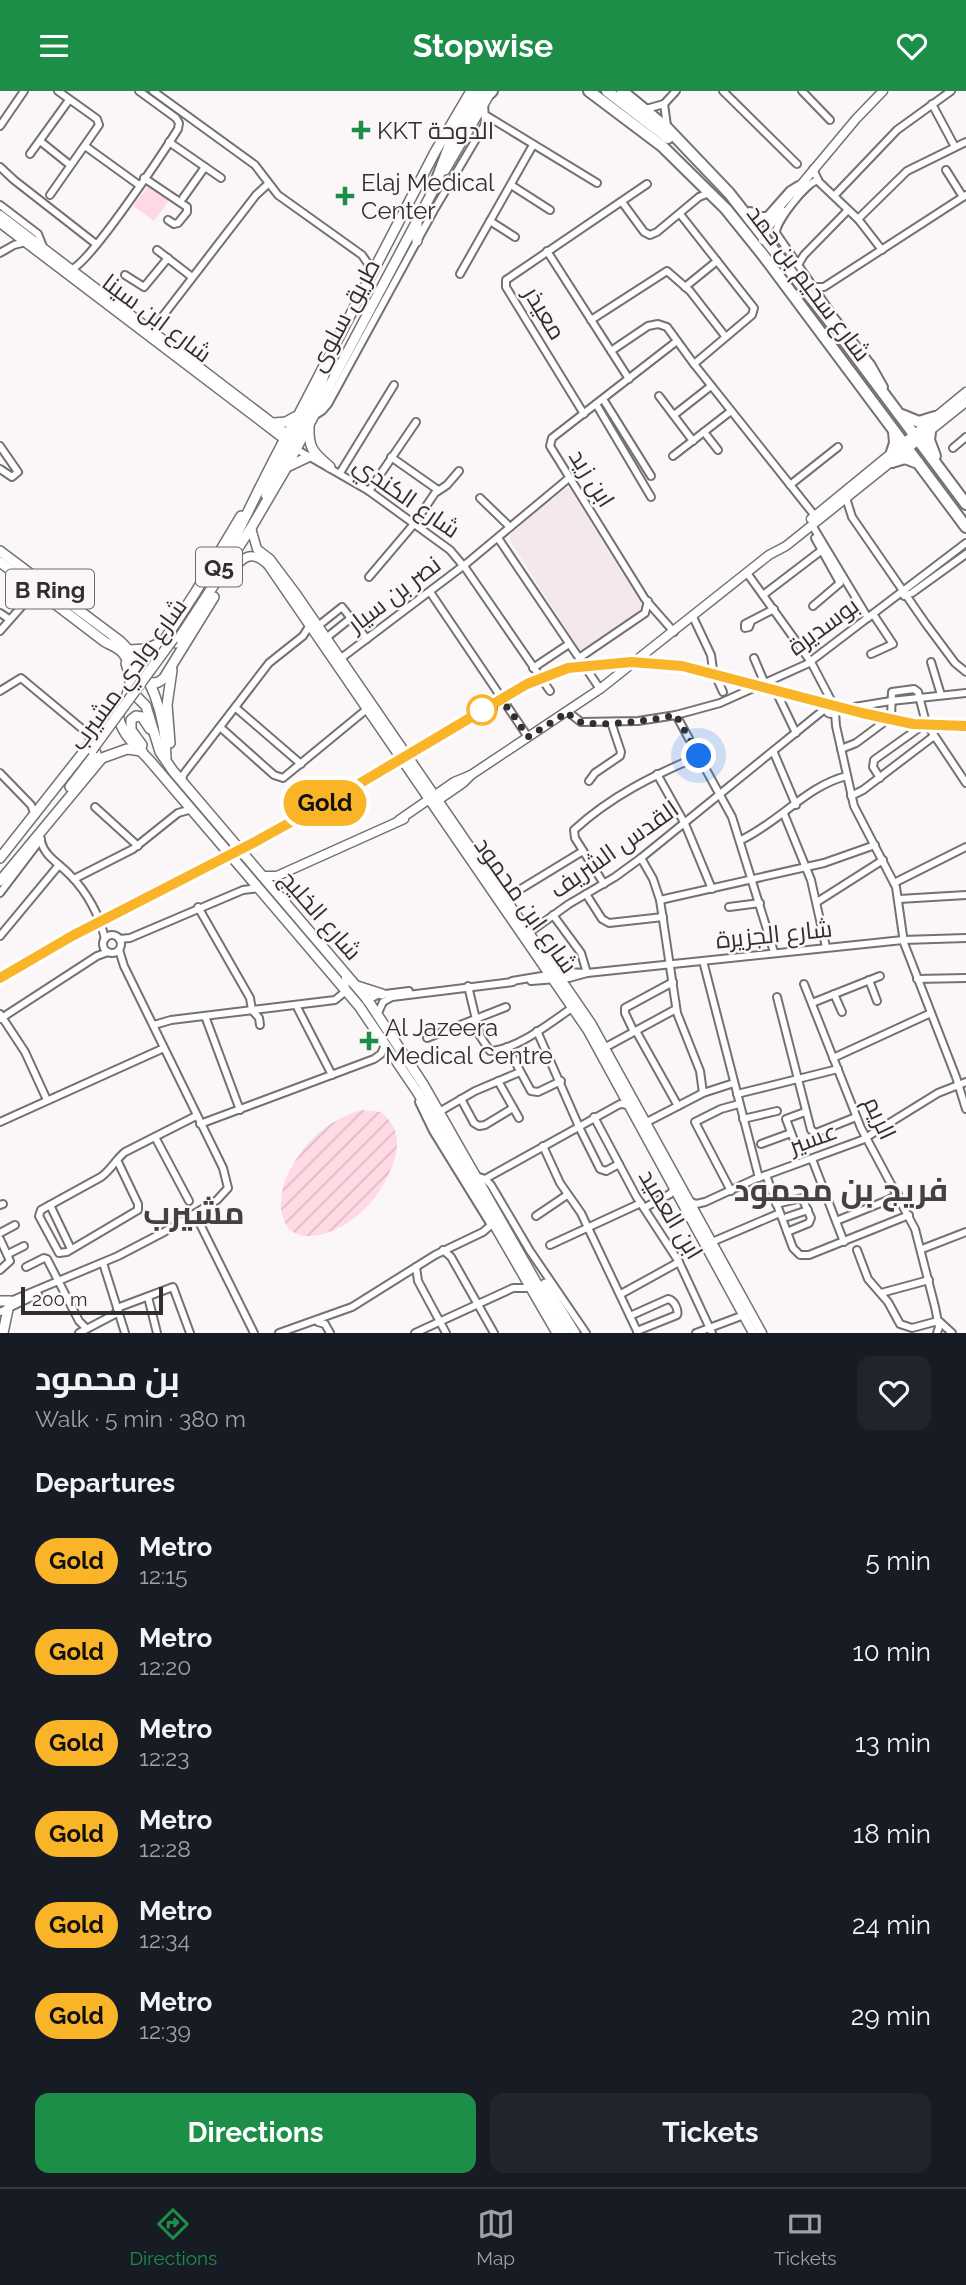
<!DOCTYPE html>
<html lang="en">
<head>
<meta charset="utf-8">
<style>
  :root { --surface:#171b24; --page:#20242c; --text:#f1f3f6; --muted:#9ea1a6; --line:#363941; --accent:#1c8e48 }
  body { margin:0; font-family:Raleway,Cairo,sans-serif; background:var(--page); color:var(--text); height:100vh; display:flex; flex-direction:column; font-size:26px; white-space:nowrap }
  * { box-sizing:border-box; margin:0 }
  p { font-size:23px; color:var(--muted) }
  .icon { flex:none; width:38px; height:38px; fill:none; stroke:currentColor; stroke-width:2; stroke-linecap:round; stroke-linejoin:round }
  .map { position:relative; height:1242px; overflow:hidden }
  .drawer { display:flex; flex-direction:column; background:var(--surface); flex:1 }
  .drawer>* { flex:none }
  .badge { padding:0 14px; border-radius:23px; font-size:24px; line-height:46px }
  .scale { position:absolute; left:21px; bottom:18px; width:142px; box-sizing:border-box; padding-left:7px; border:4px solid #302e2e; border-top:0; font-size:19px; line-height:24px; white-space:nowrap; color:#302e2e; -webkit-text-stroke:5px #fbf6f7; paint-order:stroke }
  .you { position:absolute; width:35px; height:35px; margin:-18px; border:5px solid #fff; border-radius:50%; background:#1a73e8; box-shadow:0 0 0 10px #1a73e833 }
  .map>.badge { position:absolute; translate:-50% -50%; box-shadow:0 0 0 4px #fff }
  h2 { padding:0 35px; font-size:26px; line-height:63px }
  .round { display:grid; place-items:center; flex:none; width:74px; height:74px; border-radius:14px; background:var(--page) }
  .head { display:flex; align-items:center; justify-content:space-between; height:119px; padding:0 35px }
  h1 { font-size:33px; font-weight:700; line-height:52px }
  .primary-button { display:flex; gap:14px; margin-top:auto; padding:14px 35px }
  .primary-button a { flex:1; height:80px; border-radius:14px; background:var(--accent); color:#fff; font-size:28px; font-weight:700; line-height:80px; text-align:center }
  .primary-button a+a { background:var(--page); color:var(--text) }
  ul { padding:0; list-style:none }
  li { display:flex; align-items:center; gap:21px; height:91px; padding:0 35px }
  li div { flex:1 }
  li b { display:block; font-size:26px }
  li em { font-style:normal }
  li .badge { min-width:77px; font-weight:700; text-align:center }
  header { display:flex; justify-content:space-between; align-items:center; height:91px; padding:0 35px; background:var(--accent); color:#fff; font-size:32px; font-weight:700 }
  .tabs { display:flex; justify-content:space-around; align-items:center; height:98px; border-top:2px solid var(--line); background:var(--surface); font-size:19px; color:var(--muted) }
  .tabs a { display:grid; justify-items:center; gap:4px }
  .tabs .on { color:var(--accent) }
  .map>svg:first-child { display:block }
  .built { fill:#f5e8eb }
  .garden { fill:url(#garden-furrows) }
  .pitch { fill:#ffd9e3 }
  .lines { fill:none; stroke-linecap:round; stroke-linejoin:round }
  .street-casing { stroke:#757172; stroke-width:10 }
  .secondary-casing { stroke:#757172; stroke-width:11 }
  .primary-casing { stroke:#757172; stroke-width:12 }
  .highway-casing { stroke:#757172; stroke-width:14 }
  .street { stroke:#fff; stroke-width:6 }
  .secondary { stroke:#fff; stroke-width:8 }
  .primary { stroke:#fff; stroke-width:9 }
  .highway { stroke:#fff; stroke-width:10 }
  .primary-bridge-casing { stroke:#757172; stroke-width:12; stroke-linecap:butt }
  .primary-bridge { stroke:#fff; stroke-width:9 }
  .line-casing { stroke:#fff; stroke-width:16 }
  .line { stroke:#f9b428; stroke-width:10 }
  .walk { stroke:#302e2e; stroke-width:7; stroke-dasharray:0 12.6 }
  .poi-dot { fill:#1c8e48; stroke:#fbf6f7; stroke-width:2.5 }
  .stop-dot { fill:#fff; stroke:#f9b428; stroke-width:3.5 }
  .labels { text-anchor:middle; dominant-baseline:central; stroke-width:5; stroke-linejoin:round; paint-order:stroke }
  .shield { fill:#fbf6f7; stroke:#6d6a6a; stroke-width:2 }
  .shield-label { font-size:23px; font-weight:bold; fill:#302e2e }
  .poi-label { font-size:24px; fill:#302e2e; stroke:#fbf6f7; text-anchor:start }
  .street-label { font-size:24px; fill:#302e2e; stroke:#fbf6f7 }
  .district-label { font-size:32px; font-weight:bold; fill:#434041; stroke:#fbf6f7 }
</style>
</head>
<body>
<header><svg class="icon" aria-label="menu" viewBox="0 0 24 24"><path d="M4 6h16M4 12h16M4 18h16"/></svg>Stopwise<svg class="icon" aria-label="heart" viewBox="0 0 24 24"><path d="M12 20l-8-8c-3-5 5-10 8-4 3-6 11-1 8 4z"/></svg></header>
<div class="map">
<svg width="966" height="1242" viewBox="0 0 966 1242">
  <defs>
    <pattern id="garden-furrows" width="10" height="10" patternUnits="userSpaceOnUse" patternTransform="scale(1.75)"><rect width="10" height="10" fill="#ffd9e3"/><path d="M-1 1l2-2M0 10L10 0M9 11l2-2" fill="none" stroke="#dbbbc3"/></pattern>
  </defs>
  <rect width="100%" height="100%" fill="#fbf6f7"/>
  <polygon class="built" points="563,397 570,398 645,519 588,559 579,558 510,450 510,444 546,412 555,407 556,402"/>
  <path class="garden" d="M362,1019L381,1021C401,1038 400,1056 391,1078C383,1096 373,1112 357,1125C333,1145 283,1162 281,1114C281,1100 285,1086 293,1074C309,1046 331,1028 362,1019Z"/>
  <polygon class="pitch" points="149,94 169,110 154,130 133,115"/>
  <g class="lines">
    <defs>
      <g id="street">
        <polyline points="153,0 255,74 278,104 362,164 373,180"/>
        <polyline points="723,0 797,73"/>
        <polyline points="802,0 830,29"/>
        <polyline points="664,13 667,35"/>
        <polyline points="932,13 955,56"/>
        <polyline points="646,18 664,13 676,0"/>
        <polyline points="487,25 597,92"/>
        <polyline points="0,35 24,0"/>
        <polyline points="40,50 70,74"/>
        <polyline points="169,51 221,87"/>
        <polyline points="85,55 139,94"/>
        <polyline points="30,63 69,9"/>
        <polyline points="0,76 14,89 96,153"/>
        <polyline points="813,78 819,91 858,128 882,159"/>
        <polyline points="946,79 963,106"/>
        <polyline points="144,87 187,116 187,121 178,132 174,133 168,129"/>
        <path d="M818,89C806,92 776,130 776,142L834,226L871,273L884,296"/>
        <polyline points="511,94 550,119"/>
        <polyline points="50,104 99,34 97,28 58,0"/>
        <polyline points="834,105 897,39 951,0"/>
        <polyline points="183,107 205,76"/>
        <polyline points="622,111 644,141 650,144 657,141 699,106 709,102"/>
        <polyline points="0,114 38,143 44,158"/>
        <polyline points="680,123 754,217 752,224 694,273"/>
        <polyline points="858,128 907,80 966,51"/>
        <polyline points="490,130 515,146"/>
        <polyline points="157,159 192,186"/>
        <polyline points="547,160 629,288"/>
        <polyline points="0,162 14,154 26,151"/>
        <polyline points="798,174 804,164 848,119"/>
        <path d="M72,178C91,170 163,62 178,38L179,32L176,27L139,0"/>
        <polyline points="460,183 533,54"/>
        <polyline points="125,184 144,196 168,167"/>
        <polyline points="685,196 717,170"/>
        <polyline points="813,196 824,196 966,104"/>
        <polyline points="591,229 667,180 690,200 725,245"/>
        <polyline points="145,235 159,230 256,104 268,93"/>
        <polyline points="611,260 648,235 658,233 667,236 694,273 815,425"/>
        <polyline points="659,305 693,350"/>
        <polyline points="603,308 651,385"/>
        <polyline points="596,313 651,406"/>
        <polyline points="584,323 506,196 506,189 647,93"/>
        <polyline points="674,324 711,295"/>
        <polyline points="314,325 322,320 328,313 434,119 485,33 484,10"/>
        <polyline points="704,341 718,359"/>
        <polyline points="0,355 18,381 12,386 0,378"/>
        <polyline points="953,357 966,346"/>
        <polyline points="296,358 369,400 450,459 466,478 550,600"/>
        <polyline points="673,365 731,320"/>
        <polyline points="391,366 438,399"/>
        <polyline points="340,382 394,294"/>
        <polyline points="790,394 838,356"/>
        <polyline points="369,400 416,331"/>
        <polyline points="480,407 510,436"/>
        <polyline points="846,407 852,426 926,533 955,572 966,581"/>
        <polyline points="812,434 868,527"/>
        <polyline points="498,447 600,598"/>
        <polyline points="747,482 811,571 833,613"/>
        <polyline points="369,486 414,433 435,402 447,394 459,380"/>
        <polyline points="430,501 528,646"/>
        <polyline points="763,504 822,459"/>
        <polyline points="904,505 912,502 966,463"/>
        <polyline points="813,515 840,492 815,447"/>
        <polyline points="0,522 9,528"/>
        <polyline points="693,526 711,564 713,579 723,601"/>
        <polyline points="751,530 749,536 745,537 745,533 774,518"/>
        <polyline points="318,535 342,516 367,548"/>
        <polyline points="0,540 36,499"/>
        <polyline points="674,541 645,508 550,355 552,347 677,250"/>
        <polyline points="326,547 351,527"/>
        <polyline points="871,563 893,553 873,523"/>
        <polyline points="579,567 645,522 648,510"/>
        <polyline points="754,567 765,593"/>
        <polyline points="340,568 467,472 569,387"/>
        <polyline points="931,571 941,604"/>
        <polyline points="533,577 569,553"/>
        <polyline points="771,590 796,642"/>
        <polyline points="0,600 21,587 86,641 91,649"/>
        <circle cx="831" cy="618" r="5"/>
        <polyline points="236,617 301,673"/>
        <polyline points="836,619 891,610 966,602"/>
        <polyline points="568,621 581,631 638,630 676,624 720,612 807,573 966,452"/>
        <polyline points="835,621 836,635 854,715 896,796 904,852 956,986 966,1018"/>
        <polyline points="676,624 732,726 774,861"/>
        <polyline points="220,636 274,684 283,687 367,618"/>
        <polyline points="841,658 856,652 891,626 892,601 914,598 918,601 926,632 966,692"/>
        <polyline points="774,662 796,714"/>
        <polyline points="0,682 31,714 35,724"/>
        <polyline points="657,683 685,733 712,798"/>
        <polyline points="880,687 873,676 874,669 926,632"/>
        <polyline points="589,690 595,682 620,665 621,661 611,631"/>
        <polyline points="182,691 183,684 269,572 303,545 310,534"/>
        <polyline points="851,705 863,699 934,645"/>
        <polyline points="95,716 138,755"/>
        <polyline points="784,723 811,789 826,856"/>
        <path d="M741,749C778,732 808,694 847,685"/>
        <path d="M41,750C44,765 60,773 70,784C87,801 100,825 105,848"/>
        <polyline points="641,767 653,788 660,809 677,922 700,980 703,1002"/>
        <polyline points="74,788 133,758 178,722 192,718"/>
        <polyline points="894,792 966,756"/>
        <path d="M604,793L575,747L574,739C611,705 654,684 699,665"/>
        <polyline points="0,802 41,748"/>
        <polyline points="586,803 602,828 609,832 663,826"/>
        <polyline points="506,807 583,760"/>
        <polyline points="899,808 966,804"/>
        <polyline points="660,809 824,772 875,754"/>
        <polyline points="817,811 883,769"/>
        <polyline points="198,816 250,907 252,919"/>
        <polyline points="729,816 760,812"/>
        <polyline points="553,824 581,862 587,882"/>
        <polyline points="530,841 569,813 615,786 641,767 826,617"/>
        <circle cx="112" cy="853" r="9"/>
        <polyline points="0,845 59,774"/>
        <polyline points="119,848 130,847 243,799 259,797"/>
        <polyline points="703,870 759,1087"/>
        <polyline points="917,888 966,887"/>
        <polyline points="869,889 877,910"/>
        <polyline points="512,890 566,881 587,882 903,849 966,847"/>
        <polyline points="531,890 569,887 587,882"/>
        <polyline points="804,893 861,1037 915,1138 935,1216 939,1236 937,1242"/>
        <path d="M468,895L480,945L490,960C516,959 552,931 573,916"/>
        <polyline points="834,903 842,921"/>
        <polyline points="777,906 811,1039 816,1042 856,1026"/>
        <polyline points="366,910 377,904 409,900"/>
        <polyline points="812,912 880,885"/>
        <polyline points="296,914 332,984"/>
        <polyline points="252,919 259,927 260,934"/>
        <polyline points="0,923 25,961 47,1009"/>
        <polyline points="377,924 383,911 392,906 513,891"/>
        <polyline points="205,925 240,1019"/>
        <polyline points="0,928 97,865 108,861"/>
        <polyline points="154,934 171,929 335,909 346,900 345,884"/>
        <polyline points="537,940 580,1038 600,1078 606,1080 619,1073"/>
        <polyline points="636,940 678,1015"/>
        <polyline points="634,941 625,922 625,917 673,891"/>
        <polyline points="427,947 506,916"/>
        <polyline points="507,956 531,1000 538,1001 561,990"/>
        <polyline points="606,956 676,918"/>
        <polyline points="833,967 931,922"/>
        <polyline points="498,990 519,1027"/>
        <polyline points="737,1003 838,978"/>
        <polyline points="461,1008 474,1032 479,1035 485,1034 513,1017"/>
        <polyline points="419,1011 433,1040 491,1134"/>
        <polyline points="439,1021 475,1000 520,981"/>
        <polyline points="594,1026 636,1105 679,1171 712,1242"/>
        <polyline points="743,1028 777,1020"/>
        <polyline points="0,1031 164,957"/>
        <polyline points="647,1031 703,1002 734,992"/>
        <polyline points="200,1033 374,968 381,963 385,954"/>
        <polyline points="155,1046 189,1110"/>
        <polyline points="761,1053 791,1042"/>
        <polyline points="543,1055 560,1092 581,1122 638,1242"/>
        <polyline points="800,1065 786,1028 805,1021"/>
        <polyline points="812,1068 844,1151"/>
        <path d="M117,1069L138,1113V1119L67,1161L59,1162L39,1125L41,1119L101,1086C111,1079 116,1068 125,1061L196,1025"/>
        <polyline points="766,1084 793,1157 800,1164 809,1164 909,1124"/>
        <polyline points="476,1085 485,1088 491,1094 530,1160 586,1242"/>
        <polyline points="485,1088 620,1013 630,1014"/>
        <polyline points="731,1100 695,1031 721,1018 739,1013"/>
        <polyline points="691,1111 696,1113 705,1111 755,1088 862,1049 938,1002 966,991"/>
        <polyline points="776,1113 802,1107 811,1127 809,1132 787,1141"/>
        <polyline points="0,1114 3,1113"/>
        <polyline points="50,1114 71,1158"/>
        <polyline points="644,1117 670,1103 675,1097"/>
        <polyline points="195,1123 254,1242"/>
        <polyline points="536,1125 567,1104"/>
        <polyline points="787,1126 808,1119"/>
        <polyline points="836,1130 888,1109 898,1103"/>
        <polyline points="0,1142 15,1134"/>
        <polyline points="0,1148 10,1170 0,1179"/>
        <polyline points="712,1151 780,1122"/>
        <polyline points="550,1154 641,1112"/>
        <polyline points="922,1158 966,1141"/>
        <polyline points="443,1159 451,1166 494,1242"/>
        <polyline points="857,1159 868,1188 888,1211 900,1233 912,1237 938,1230"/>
        <polyline points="8,1163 24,1155"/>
        <polyline points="103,1172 125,1242"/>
        <polyline points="26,1176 44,1167 47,1168 79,1230 87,1238"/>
        <polyline points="416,1176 418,1190 446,1242"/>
        <polyline points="881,1202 929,1189"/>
        <polyline points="621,1203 679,1171"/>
        <polyline points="148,1206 157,1242"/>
        <polyline points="8,1211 118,1165 164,1141 217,1109 228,1097 223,1077 124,875 119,859"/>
        <polyline points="117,1217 173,1196 190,1242"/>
        <polyline points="0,1221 38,1203"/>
        <path d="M630,1225L668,1208C674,1209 679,1219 677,1224L637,1240"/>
        <polyline points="318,1231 325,1233 330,1242"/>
        <polyline points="940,1231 952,1242"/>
        <polyline points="79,1242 119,1221"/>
        <polyline points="279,1242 352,1216 435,1164 483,1141 491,1134"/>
        <polyline points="415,1242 513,1197 526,1197"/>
        <polyline points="696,1242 744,1224"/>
      </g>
      <g id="secondary">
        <polyline points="795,101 856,28 883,0"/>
        <polyline points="0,124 291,346"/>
        <polyline points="0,132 288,351"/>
        <polyline points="763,149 768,136 781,119"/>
        <polyline points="811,428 966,301"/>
        <polyline points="251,437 257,458 270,468 297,504 591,932 762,1242"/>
        <path d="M225,487C239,472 248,454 268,474L588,940L753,1242"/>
        <polyline points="437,710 463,692 471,684"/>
        <polyline points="399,729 454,691 471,684 600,598 769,464 786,455 966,311"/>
        <polyline points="262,785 277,785 404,728"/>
      </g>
      <g id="primary">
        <polyline points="445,79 491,0"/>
        <polyline points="417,150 417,131"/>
        <polyline points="274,332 286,331 295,326"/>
        <path d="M309,335C308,358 314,362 330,376"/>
        <polyline points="296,358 293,347 321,294 327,274"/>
        <polyline points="289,375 308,366"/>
        <polyline points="266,404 269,394 290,353 290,347"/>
        <path d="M0,460L120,550C151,580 166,625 166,667"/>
        <path d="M0,471L105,551C111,554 116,556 121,560C132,572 145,605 164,587L214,506"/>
        <path d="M216,482C246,430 268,374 299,323L435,61L471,0"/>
        <polyline points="176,552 251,437 285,379 436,94"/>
        <polyline points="129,559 146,558 164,550"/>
        <polyline points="126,572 131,589 126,607"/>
        <polyline points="135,594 195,502 241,425"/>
        <polyline points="128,606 135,604 146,615 160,661 173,680 367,908 423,993 565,1242"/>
        <path d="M118,619C118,642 137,655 151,671L359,915L418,1002L557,1242"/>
        <polyline points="170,652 167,614 172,579"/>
        <polyline points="142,654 131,639 131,629 136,625 142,626 150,638"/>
        <polyline points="70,696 96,662"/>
        <polyline points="0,767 119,616"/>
        <polyline points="0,790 102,667 127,658 142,660"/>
        <polyline points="357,895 382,903"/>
        <polyline points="545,1193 575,1242"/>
        <polyline points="0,1210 10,1210"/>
        <polyline points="3,1242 8,1218"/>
      </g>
      <g id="highway">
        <polyline points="589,0 662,55 726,118 763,164 966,436"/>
        <polyline points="607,0 668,47"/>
        <polyline points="622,0 667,37 729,102 834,236 966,413"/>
        <polyline points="490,2 492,0"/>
        <polyline points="433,99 451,51 481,0"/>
        <polyline points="750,122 758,127 768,127 791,101 799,96"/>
        <polyline points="902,324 919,331 935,326"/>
        <polyline points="930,341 929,349 935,365"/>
        <polyline points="892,361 895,352 894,340"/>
        <polyline points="892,371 905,367 918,372"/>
      </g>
    </defs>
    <use href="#street" class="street-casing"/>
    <use href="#secondary" class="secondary-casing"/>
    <use href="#primary" class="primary-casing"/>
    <use href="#highway" class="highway-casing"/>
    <use href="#street" class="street"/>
    <use href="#secondary" class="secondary"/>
    <use href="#primary" class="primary"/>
    <use href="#highway" class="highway"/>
    <defs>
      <polyline id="primary-bridge" points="92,659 173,548"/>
    </defs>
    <use href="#primary-bridge" class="primary-bridge-casing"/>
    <use href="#primary-bridge" class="primary-bridge"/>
  </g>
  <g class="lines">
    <defs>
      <polyline id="line" points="0,887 72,845 255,751 347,700 527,593 568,577 631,571 682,575 862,622 913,633 966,635"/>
    </defs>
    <use href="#line" class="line-casing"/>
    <use href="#line" class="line"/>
    <path class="walk" d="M482,619L508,616L528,646L568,621C571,626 575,630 581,631C603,636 653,629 676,624L699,665"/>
  </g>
  <g class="poi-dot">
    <path d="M357.5 28.5h7v7h7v7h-7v7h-7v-7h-7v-7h7z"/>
    <path d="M341.5 94.5h7v7h7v7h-7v7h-7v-7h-7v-7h7z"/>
    <path d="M365.5 939.5h7v7h7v7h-7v7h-7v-7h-7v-7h7z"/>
  </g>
  <circle class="stop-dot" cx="482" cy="619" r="14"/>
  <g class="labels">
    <g class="shield">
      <rect x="196" y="456.5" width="46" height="39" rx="5"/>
      <rect x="6" y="478.5" width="88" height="39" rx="5"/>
    </g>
    <g class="shield-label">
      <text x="219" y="476">Q5</text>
      <text x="50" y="498">B Ring</text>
    </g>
    <g class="poi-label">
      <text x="377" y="39">KKT الدوحة</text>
      <text x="361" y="91">Elaj Medical<tspan x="361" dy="28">Center</tspan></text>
      <text x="385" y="936">Al Jazeera<tspan x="385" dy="28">Medical Centre</tspan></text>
    </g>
    <g class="street-label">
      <text transform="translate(809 192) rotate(53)">شارع سحيم بن حمد</text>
      <text transform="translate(545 222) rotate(59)">معيذر</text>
      <text transform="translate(344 224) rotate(-62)">طريق سلوى</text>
      <text transform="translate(157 227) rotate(37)">شارع ابن سينا</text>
      <text transform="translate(592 387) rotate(58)">ابن زيد</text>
      <text transform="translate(407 406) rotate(35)">شارع الكندي</text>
      <text transform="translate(394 503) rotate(-37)">نصر بن سيار</text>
      <text transform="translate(823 535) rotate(-36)">بوسديرة</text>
      <text transform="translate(128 583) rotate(-54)">شارع وادي مشيرب</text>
      <text transform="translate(614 758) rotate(-35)">القدس الشريف</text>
      <text transform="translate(526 814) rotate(55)">شارع ابن محمود</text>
      <text transform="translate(321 824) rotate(49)">شارع الخليج</text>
      <text transform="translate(774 843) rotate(-6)">شارع الجزيرة</text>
      <text transform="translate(880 1027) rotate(65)">الريم</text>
      <text transform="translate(813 1047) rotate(-20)">عسير</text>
      <text transform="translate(671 1123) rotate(59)">ابن العميد</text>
    </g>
    <g class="district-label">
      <text x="841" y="1098">فريج بن محمود</text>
      <text x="194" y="1121">مشيرب</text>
    </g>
  </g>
</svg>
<div class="scale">200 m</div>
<div class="you" style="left:699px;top:665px"></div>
<b class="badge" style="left:325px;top:712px;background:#f9b428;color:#111">Gold</b>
</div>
<section class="drawer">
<div class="head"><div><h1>بن محمود</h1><p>Walk · 5 min · 380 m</p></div><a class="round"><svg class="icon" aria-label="heart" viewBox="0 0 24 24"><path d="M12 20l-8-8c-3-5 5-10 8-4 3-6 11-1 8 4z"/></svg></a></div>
<h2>Departures</h2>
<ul>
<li><span class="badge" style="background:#f9b428;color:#111">Gold</span><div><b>Metro</b><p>12:15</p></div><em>5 min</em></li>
<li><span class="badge" style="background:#f9b428;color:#111">Gold</span><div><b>Metro</b><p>12:20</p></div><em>10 min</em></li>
<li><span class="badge" style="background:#f9b428;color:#111">Gold</span><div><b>Metro</b><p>12:23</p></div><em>13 min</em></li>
<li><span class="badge" style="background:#f9b428;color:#111">Gold</span><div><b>Metro</b><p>12:28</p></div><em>18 min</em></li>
<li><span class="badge" style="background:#f9b428;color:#111">Gold</span><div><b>Metro</b><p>12:34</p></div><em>24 min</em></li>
<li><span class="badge" style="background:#f9b428;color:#111">Gold</span><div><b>Metro</b><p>12:39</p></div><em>29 min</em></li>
</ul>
<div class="primary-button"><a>Directions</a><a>Tickets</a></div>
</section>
<nav class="tabs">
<a class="on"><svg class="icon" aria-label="directions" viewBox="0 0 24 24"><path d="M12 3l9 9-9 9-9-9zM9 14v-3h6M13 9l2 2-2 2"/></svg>Directions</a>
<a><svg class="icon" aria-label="map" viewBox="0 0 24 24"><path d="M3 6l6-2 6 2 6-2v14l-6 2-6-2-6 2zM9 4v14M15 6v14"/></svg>Map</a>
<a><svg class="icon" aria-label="tickets" viewBox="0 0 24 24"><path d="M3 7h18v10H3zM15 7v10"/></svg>Tickets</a>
</nav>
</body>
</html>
